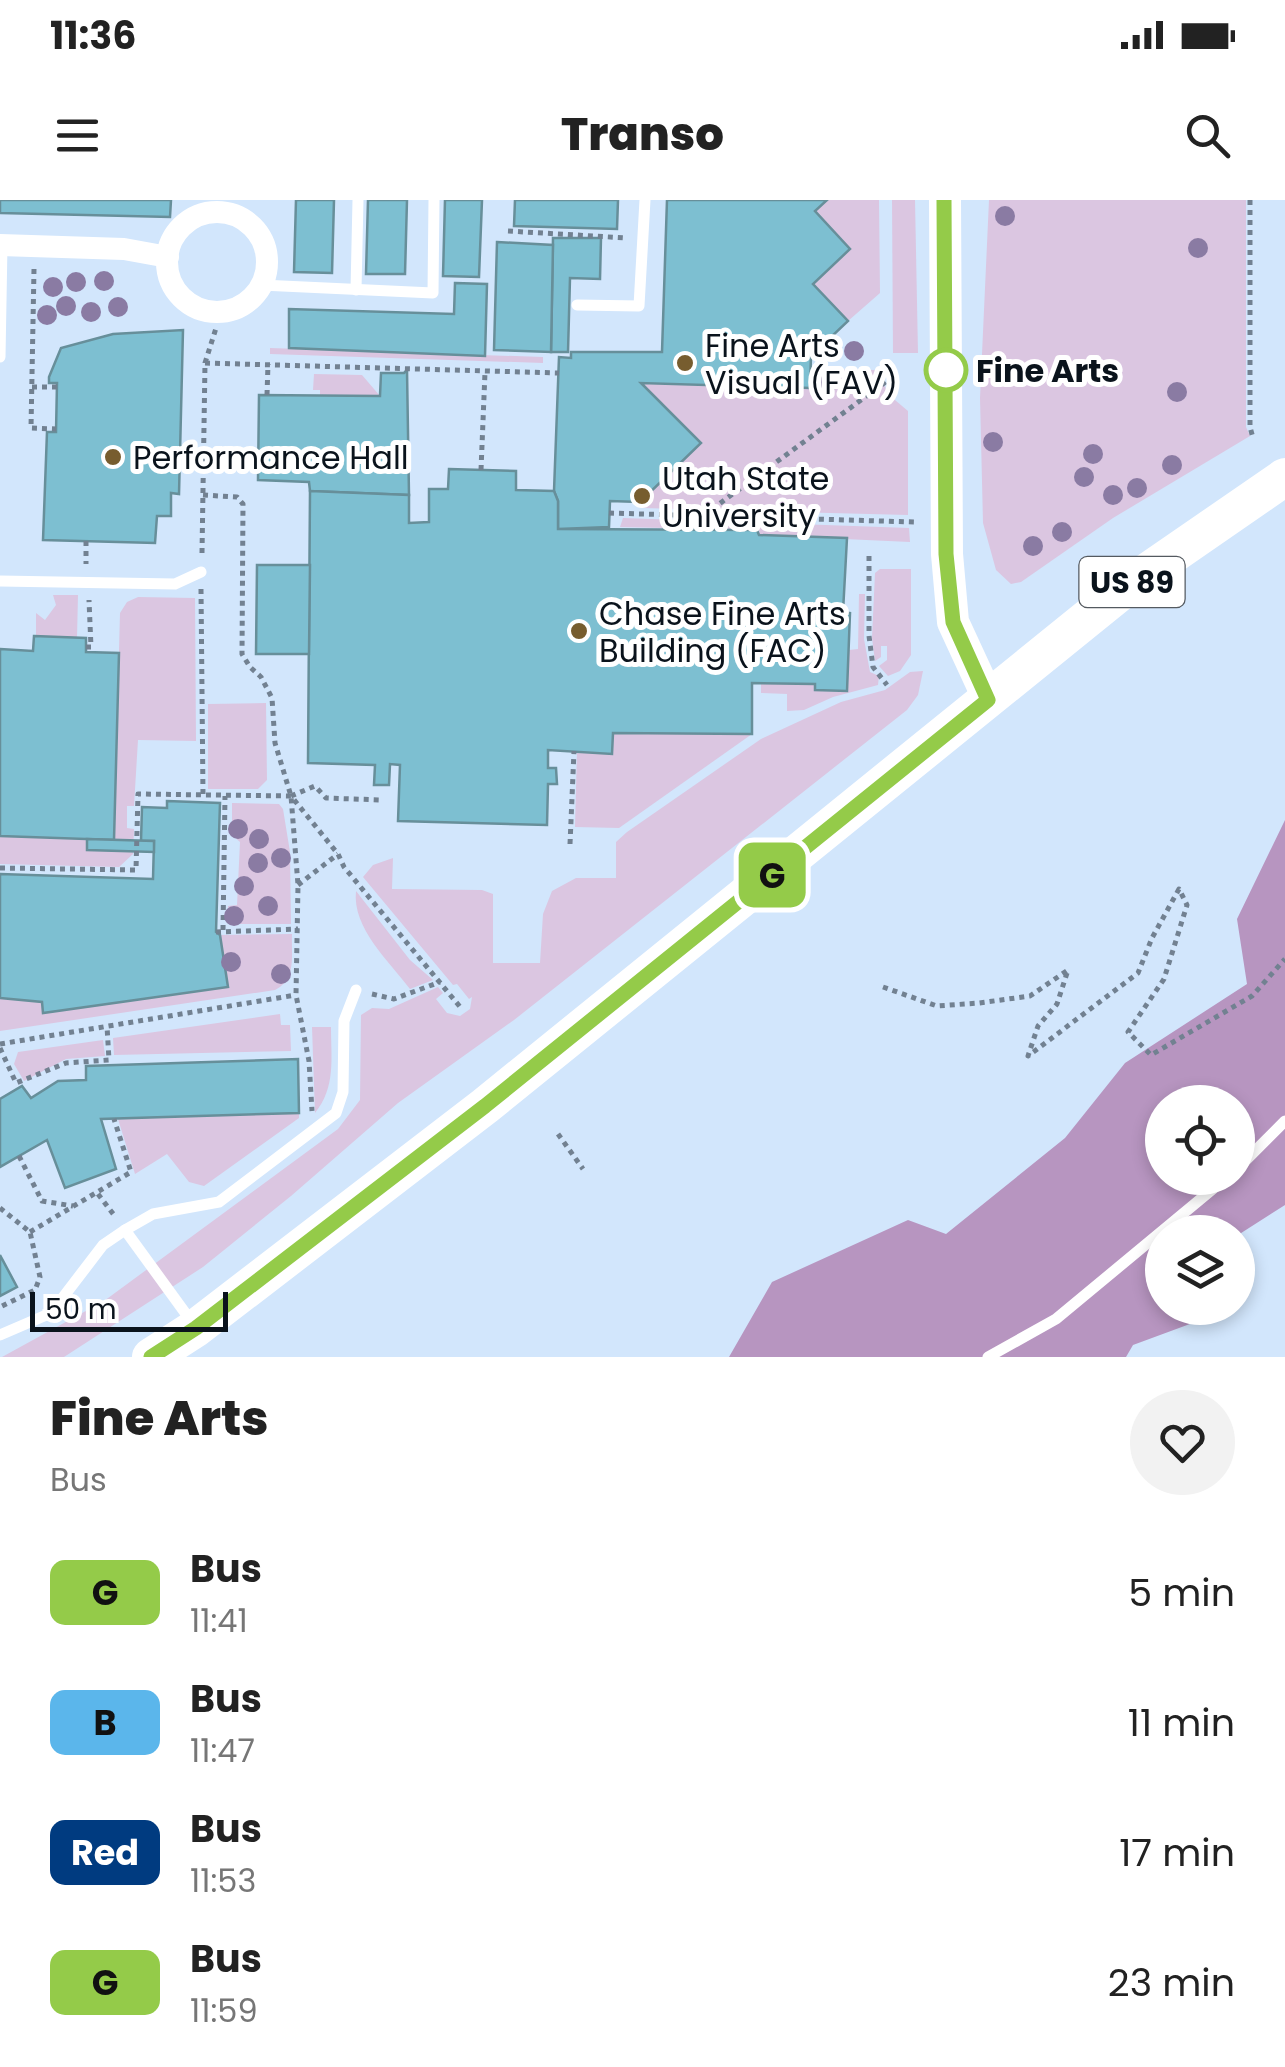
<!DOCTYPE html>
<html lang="en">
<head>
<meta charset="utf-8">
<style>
  :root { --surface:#fff; --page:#f2f2f2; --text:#222; --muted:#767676 }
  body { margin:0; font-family:Poppins,sans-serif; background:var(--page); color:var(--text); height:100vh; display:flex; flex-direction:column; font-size:38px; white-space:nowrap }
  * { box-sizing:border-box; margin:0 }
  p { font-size:32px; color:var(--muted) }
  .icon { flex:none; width:55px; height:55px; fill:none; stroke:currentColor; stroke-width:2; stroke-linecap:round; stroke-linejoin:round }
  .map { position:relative; height:1157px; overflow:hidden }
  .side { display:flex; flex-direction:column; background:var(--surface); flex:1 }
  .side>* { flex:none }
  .badge { padding:0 20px; border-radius:15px; font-size:35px; line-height:65px }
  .fabs { position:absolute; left:1145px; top:885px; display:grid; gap:20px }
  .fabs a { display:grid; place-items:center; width:110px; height:110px; border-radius:50%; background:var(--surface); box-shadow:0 5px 15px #0003; font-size:50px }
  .scale { position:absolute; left:30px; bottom:25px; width:198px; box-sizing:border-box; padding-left:10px; border:5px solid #0a131c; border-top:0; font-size:28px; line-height:35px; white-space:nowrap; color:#0a131c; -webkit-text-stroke:8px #fff; paint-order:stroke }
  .map>.badge { position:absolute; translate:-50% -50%; box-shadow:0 0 0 5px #fff }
  .round { display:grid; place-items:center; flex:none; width:105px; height:105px; border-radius:52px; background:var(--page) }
  .headline { display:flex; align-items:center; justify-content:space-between; height:170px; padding:0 50px }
  h1 { font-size:48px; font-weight:800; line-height:75px }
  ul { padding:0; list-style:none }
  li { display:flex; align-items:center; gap:30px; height:130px; padding:0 50px }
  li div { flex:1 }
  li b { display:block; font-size:38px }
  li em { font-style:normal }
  li .badge { min-width:110px; font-weight:700; text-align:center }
  .status { display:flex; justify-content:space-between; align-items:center; height:70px; padding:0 50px; background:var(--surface); direction:ltr }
  .status svg { height:28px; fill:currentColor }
  header { display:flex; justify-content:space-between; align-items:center; height:130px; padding:0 50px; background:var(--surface); font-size:45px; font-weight:800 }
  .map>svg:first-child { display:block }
  .green { fill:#dbc6e1 }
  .forest { fill:#b795c0; fill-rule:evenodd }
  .building { fill:#7dbfd1; stroke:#678f9a; stroke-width:2.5 }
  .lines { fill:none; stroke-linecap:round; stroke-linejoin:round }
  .path { stroke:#728191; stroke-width:5; stroke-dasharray:5 5; stroke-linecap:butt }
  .service { stroke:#fff; stroke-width:11 }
  .minor { stroke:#fff; stroke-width:22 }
  .secondary { stroke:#fff; stroke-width:32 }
  .primary { stroke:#fff; stroke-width:38 }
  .tree { fill:#8a7ba3 }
  .line-casing { stroke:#fff; stroke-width:22 }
  .line { stroke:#94cb49; stroke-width:15 }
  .poi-dot { fill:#775d2f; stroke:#fff; stroke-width:4 }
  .stop-dot { fill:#fff; stroke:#94cb49; stroke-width:5 }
  .labels { text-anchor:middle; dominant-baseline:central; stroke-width:10; stroke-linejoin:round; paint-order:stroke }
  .shield { fill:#fff; stroke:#545a60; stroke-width:2.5 }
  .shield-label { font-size:30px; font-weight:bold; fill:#0a131c }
  .poi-label { font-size:32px; fill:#0a131c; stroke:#fff; text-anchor:start }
  .stop-label { font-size:32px; font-weight:bold; fill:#0a131c; stroke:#fff; text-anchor:start }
</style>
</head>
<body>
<div class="status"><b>11:36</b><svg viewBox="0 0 49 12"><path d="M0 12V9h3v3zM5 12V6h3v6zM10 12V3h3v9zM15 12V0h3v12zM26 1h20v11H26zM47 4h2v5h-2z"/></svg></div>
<header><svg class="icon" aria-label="menu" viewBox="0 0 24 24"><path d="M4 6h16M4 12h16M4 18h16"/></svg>Transo<svg class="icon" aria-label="search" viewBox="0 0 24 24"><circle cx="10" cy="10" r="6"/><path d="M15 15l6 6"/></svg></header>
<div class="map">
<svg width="1285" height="1157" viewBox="0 0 1285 1157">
  <rect width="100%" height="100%" fill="#d2e6fc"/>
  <g class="green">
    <polygon points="827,0 879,0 880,93 848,121 813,84 850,49 815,11"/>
    <polygon points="892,0 915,0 918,153 893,153"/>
    <polygon points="989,0 1246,0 1246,227 1250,236 1113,318 1021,382 1011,384 996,370 983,323 980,198"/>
    <polygon points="270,148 543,157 543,163 270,154"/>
    <polygon points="811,169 877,170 889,195 908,211 908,315 642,308 640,302 701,243 641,183 809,188"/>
    <polygon points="314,174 362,175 380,196 320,196 320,190 313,190"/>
    <polygon points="623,318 909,328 910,342 759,335 757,330 620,327"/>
    <polygon points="911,369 911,455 900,471 888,476 879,466 887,460 887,446 881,446 881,457 875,461 872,438 875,373 880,369"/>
    <polygon points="859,394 865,394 864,439 870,472 879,476 878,485 833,497 804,510 787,511 787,494 761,493 761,483 815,484 816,490 847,491 849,450 858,449"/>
    <polygon points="53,395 78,395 77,438 36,436 36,413 45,420 56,405"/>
    <polygon points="138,397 195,398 196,541 138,540 134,606 127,606 127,628 134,629 133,654 119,667 0,664 0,636 114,640 120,413 127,402"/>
    <polygon points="923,471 918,495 907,510 514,820 398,903 291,996 203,1067 64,1157 2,1157 104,1101 338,929 360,900 361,815 372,808 389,809 438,787 443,793 436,799 447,813 460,816 470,809 472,797 469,799 457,784 453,785 363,677 373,665 393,658 392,689 482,690 493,694 493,763 540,763 543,714 552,691 576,678 616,678 616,642 627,632 761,539 841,502 885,490 910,472"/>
    <polygon points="266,503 267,580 258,589 208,589 208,504"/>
    <polygon points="613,533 752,534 619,628 575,627 577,551"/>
    <polygon points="232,603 279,604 283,609 290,652 291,724 229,724 228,706 237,705 240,642 232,635"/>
    <path d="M356,691L410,760L433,780L410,789C389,761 352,728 356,691Z"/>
    <path d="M292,734C291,755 297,779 275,790L0,831V798L42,802L43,813L227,787L220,735Z"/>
    <polygon points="280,814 281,825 290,825 291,851 114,855 113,838"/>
    <path d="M312,827H331C331,859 336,887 315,913Z"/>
    <polygon points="103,840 105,856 66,859 24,881 14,864 18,852"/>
    <polygon points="299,913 299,918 204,986 189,982 167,954 135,974 118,919"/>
  </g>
  <path class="forest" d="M1285,620V1005L1238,1035L1162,1032V1108H1200L1198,1121L1133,1145L1126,1157H729L772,1082L908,1020L946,1034L1065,938L1125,863L1247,784L1237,719ZM1162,902H1238V978H1162Z"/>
  <g class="building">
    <polygon points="0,0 171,0 170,17 0,13"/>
    <polygon points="296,0 334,0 332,73 294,72"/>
    <polygon points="368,0 407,0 405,74 366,74"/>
    <polygon points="445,0 482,0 479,77 443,76"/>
    <polygon points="515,0 618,0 617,29 514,26"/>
    <polygon points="667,0 827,0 815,11 850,49 813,84 848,121 811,156 810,188 641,183 701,243 640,302 610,301 609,327 558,329 558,301 554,291 559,157 571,158 571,152 662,152"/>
    <polygon points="553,38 601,38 600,79 570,78 568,152 551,152"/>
    <polygon points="497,42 553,45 551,152 494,150"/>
    <polygon points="455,83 487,84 485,156 289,148 289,109 454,114"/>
    <polygon points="183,130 179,294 171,293 171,316 157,316 155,343 43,340 47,232 56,232 57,183 49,183 49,177 61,148 113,134"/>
    <polygon points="407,170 409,295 310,291 309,282 258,280 259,195 380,196 381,173 404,173"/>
    <polygon points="449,269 516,271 516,290 554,291 558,301 558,329 757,330 759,335 847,338 843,412 850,413 847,491 815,490 815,484 752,483 752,534 613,533 612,554 548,550 548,568 556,568 557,584 548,584 547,625 398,621 400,565 390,564 389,585 374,585 375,565 308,563 310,291 409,295 409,323 429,322 429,289 448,289"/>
    <polygon points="257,365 310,365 309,454 256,454"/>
    <polygon points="34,436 86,438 86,452 119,453 114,640 0,636 0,449 33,451"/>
    <polygon points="167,601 220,603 216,732 220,735 228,787 43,813 42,802 0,798 0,674 153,679 154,641 141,641 142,607 167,608"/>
    <polygon points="87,639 154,641 154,652 87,650"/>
    <polygon points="298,859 299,913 101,919 116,969 65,988 47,940 0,967 0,899 22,886 31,898 58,881 86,880 86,866"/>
    <polygon points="0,1055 17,1087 0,1096"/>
  </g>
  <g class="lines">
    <g class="path">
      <polyline points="1250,0 1250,227 1253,238"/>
      <polyline points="508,31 627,38"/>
      <polyline points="34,69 31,228 56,229"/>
      <polyline points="205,163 559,173"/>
      <polyline points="32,187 57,187"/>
      <polyline points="267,195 268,164"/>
      <polyline points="481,270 485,172"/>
      <polyline points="203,295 237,297 243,304 242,454 250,467 261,477 272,498 275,543 291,596 298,685 296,795 309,861 312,911"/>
      <polyline points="609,313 915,322"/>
      <polyline points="704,315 887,181"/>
      <polyline points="86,341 86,364"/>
      <polyline points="202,353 205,163 216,128"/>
      <polyline points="869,356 869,436 873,467 887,485"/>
      <polyline points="201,389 203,596"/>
      <polyline points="86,447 91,447 89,400"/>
      <polyline points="291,596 315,586 326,598 382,600"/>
      <polyline points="570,644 574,551"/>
      <polyline points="0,668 136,670 138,594 291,596 338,654 344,667 461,808"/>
      <polyline points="298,685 338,654"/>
      <polyline points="223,730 225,596"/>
      <polyline points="216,732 298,729"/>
      <polyline points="883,787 937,806 979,803 1030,796 1068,770 1057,804 1038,826 1028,856 1138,773 1152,738 1179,689 1187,705 1164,779 1128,832 1151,855 1252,796 1285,759"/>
      <polyline points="372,794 394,799 440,782"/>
      <polyline points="0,844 296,795"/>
      <polyline points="0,848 16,883 66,863 109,860 107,826"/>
      <polyline points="558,934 583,969"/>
      <polyline points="19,956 42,1001 73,1006"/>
      <polyline points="98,994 114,1015"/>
      <polyline points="0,1008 30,1032 40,1077 35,1090 0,1107"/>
      <polyline points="30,1032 131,972 114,919"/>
    </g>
    <g class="service">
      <polyline points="261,85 433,93 434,0"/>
      <polyline points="356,90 358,0"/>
      <polyline points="577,105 639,106 645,0"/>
      <polyline points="0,157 2,45"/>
      <polyline points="0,381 175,384 201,372"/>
      <polyline points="1238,968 1285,921"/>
      <polyline points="125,1030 194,1125"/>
      <polyline points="0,1135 51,1113 103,1045 125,1030 153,1014 219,1002 336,913 343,892 344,821 356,790"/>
      <polyline points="988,1157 1056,1119 1226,978"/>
    </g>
    <g class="minor">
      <circle cx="217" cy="62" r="50"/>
      <polyline points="0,45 124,49 168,57"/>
    </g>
    <polyline class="secondary" points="945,0 947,354 953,422 989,500"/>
    <polyline class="primary" points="151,1157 196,1128 485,906 1130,384 1285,277"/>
  </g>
  <g class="tree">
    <circle cx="1005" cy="16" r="10"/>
    <circle cx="1198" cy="48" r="10"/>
    <circle cx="104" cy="81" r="10"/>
    <circle cx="76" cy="82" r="10"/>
    <circle cx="53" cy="87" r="10"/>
    <circle cx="66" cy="106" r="10"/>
    <circle cx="118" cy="107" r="10"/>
    <circle cx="91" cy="112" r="10"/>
    <circle cx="47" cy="115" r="10"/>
    <circle cx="854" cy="151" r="10"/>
    <circle cx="826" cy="185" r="10"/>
    <circle cx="1177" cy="192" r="10"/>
    <circle cx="993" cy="242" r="10"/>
    <circle cx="1093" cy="254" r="10"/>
    <circle cx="1172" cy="265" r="10"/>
    <circle cx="1084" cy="277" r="10"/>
    <circle cx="1137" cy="288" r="10"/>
    <circle cx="1113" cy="295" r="10"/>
    <circle cx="1062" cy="332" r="10"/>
    <circle cx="1033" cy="346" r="10"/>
    <circle cx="238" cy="629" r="10"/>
    <circle cx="259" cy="639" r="10"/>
    <circle cx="281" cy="658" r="10"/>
    <circle cx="258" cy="663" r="10"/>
    <circle cx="244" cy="686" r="10"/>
    <circle cx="268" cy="706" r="10"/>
    <circle cx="234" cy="716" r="10"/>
    <circle cx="231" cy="762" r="10"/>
    <circle cx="281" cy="774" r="10"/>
  </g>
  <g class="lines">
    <defs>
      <polyline id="line" points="151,1157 196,1128 485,906 988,500 953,422 946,354 944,0"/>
    </defs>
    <use href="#line" class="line-casing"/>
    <use href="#line" class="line"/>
  </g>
  <g class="poi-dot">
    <circle cx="685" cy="163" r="10"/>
    <circle cx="113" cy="257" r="10"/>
    <circle cx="642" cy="296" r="10"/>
    <circle cx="579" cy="431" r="10"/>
  </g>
  <circle class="stop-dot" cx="946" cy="170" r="20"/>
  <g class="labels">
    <rect class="shield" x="1079.5" y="357" width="105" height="50" rx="8"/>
    <g class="shield-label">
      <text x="1132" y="382">US 89</text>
    </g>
    <g class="poi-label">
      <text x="705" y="145">Fine Arts<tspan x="705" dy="37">Visual (FAV)</tspan></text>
      <text x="133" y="257">Performance Hall</text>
      <text x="662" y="278">Utah State<tspan x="662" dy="37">University</tspan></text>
      <text x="599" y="413">Chase Fine Arts<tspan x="599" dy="37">Building (FAC)</tspan></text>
    </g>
    <g class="stop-label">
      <text x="976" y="170">Fine Arts</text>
    </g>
  </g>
</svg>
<div class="fabs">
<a><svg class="icon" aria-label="locate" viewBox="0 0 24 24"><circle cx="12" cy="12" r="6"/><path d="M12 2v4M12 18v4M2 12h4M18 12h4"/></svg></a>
<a><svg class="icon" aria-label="layers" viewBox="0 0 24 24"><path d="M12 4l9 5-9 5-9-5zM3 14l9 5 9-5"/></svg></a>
</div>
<div class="scale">50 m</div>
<b class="badge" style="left:772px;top:675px;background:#94cb49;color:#111">G</b>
</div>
<section class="side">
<div class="headline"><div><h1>Fine Arts</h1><p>Bus</p></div><a class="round"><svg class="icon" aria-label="heart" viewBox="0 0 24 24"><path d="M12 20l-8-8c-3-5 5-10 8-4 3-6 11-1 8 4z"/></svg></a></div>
<ul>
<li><span class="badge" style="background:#94cb49;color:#111">G</span><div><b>Bus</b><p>11:41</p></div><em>5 min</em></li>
<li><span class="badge" style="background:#5bb6eb;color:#111">B</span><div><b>Bus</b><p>11:47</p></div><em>11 min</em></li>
<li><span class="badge" style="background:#003b80;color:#fff">Red</span><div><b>Bus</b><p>11:53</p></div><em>17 min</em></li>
<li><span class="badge" style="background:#94cb49;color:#111">G</span><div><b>Bus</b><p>11:59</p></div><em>23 min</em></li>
</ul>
</section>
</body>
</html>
